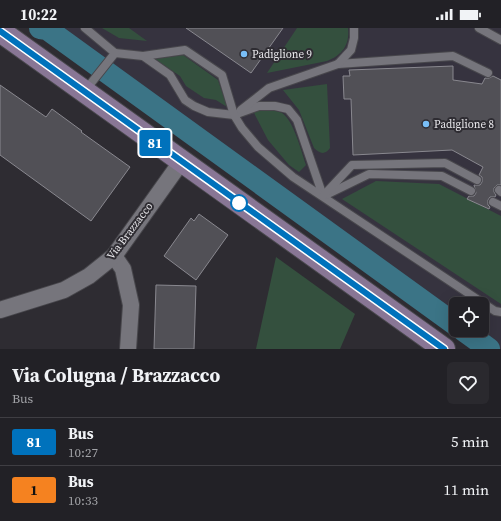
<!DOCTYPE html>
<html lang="it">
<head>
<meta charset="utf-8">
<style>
  :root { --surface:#222126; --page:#2a292e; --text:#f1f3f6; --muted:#a2a3a7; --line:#3f3e43 }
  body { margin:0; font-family:"Source Serif 4",serif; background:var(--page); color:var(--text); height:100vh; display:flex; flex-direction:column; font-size:15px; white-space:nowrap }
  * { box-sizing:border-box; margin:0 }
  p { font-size:13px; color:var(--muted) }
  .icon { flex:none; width:22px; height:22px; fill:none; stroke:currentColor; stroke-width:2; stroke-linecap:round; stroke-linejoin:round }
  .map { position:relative; height:321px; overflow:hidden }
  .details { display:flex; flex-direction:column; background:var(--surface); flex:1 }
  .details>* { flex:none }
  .badge { padding:0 8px; border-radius:3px; font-size:14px; line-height:26px }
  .buttons { position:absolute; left:449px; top:269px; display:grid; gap:8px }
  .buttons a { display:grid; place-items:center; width:40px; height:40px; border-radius:6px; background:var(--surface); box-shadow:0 4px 16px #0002,0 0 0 1px var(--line); font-size:20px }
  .map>.badge { position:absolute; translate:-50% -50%; box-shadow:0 0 0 2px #fff }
  .round { display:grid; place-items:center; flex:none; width:42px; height:42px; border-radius:6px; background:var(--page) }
  .overview { display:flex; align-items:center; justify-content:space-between; height:68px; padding:0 12px }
  h1 { font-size:19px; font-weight:700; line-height:30px }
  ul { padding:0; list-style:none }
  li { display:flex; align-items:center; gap:12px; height:48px; padding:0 12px; border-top:1px solid var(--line) }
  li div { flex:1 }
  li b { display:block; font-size:15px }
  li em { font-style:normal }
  li .badge { min-width:44px; font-weight:700; text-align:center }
  .status { display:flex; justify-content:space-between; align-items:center; height:28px; padding:0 20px; background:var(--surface); direction:ltr }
  .status svg { height:11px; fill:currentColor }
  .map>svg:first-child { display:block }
  .built { fill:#36333f }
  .green { fill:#34503e }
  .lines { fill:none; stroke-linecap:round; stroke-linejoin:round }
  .canal { stroke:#3b7486; stroke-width:22 }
  .building { fill:#515056; stroke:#89888f }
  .lane-casing { stroke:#48474c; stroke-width:10 }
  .street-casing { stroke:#48474c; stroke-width:18 }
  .secondary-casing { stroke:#48474c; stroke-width:24 }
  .lane { stroke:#76757c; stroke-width:8 }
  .street { stroke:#76757c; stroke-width:16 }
  .secondary { stroke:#887695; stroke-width:22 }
  .line-casing { stroke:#fff; stroke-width:9 }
  .line { stroke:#0072bc; stroke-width:6 }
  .poi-dot { fill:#79bff8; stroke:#2e2c32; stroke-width:1.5 }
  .stop-dot { fill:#fff; stroke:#0072bc; stroke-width:2 }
  .labels { text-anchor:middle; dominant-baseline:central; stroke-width:4; stroke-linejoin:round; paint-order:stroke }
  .poi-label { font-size:11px; fill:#e8e7eb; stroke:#2e2c32; text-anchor:start }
  .street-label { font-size:11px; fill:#e8e7eb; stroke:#2e2c32 }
</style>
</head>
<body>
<div class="status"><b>10:22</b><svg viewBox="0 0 49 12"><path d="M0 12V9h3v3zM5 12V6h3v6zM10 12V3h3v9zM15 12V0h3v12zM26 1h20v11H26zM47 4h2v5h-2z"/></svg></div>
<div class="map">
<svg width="501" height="321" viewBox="0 0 501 321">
  <rect width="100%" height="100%" fill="#2e2c32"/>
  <polygon class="built" points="56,0 501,0 501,321 499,321 473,302 482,302 482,276 456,276 456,290"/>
  <g class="green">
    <polygon points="102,0 129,0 147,13 119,10"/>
    <path d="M297,0H348C350,17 342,27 327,33L267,45Z"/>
    <polygon points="183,27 218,52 227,79 216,72 204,70 186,58 180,48 155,31"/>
    <path d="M327,56L330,120C325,127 320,126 314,120L299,82L283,62Z"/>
    <path d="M253,83C262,83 274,81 282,85C294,93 301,123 306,137L299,144L289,137L268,112Z"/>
    <polygon points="376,153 439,156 501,188 501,276 342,171"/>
    <polygon points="276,229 355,286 340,321 256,321"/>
  </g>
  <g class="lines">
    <g class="canal">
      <polyline points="40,0 47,1 456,297"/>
      <polyline points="463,302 489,321"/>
    </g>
  </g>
  <g class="building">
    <polygon points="186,0 283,0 251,45"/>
    <polygon points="453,38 453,52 482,56 485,50 489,50 493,48 501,52 501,157 497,157 494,160 494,164 496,167 495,169 490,169 488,172 488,177 490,179 489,181 467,171 469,168 474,168 476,165 474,157 480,157 482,154 482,149 479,147 483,139 452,122 353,127 351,71 344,71 343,48 350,48 349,42"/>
    <polygon points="0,57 46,89 52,81 82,103 81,104 130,139 91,193 0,127"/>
    <polygon points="199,186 228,207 196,252 164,228 191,190 194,193"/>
    <polygon points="156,257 196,258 194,321 154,321"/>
  </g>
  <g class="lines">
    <defs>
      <g id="lane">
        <polyline points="479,0 501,12"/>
        <polyline points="115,25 143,28 170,47 185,72 194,78 208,84 234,87 259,78 275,78 288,81 297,92 323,168"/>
        <polyline points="143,28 185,22 222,47 234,87 242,100 258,119 293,149 495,283 501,284"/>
        <polyline points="338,36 453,28 488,45"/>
        <polyline points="84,64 115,25 85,0"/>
        <polyline points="241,82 269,60 338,36 351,22 354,10 354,0"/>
        <polyline points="499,162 501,164"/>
        <polyline points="328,166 369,146 442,148 471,163"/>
        <polyline points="323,168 352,137 445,135 477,152"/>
        <polyline points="493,174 501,178"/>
      </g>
      <g id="street">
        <polyline points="114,228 123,241 131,277 128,321"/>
        <polyline points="0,282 64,262 89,248 114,228 181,134"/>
      </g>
      <polyline id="secondary" points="0,3 444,321"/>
    </defs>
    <use href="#lane" class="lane-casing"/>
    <use href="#street" class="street-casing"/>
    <use href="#secondary" class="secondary-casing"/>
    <use href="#lane" class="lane"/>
    <use href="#street" class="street"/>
    <use href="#secondary" class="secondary"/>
  </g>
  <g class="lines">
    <defs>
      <polyline id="line" points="0,3 444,321"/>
    </defs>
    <use href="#line" class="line-casing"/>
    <use href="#line" class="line"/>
  </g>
  <g class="poi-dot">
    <circle cx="244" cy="26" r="4"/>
    <circle cx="426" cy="96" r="4"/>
  </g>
  <circle class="stop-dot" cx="239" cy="175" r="8"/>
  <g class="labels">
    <g class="poi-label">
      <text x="252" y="26">Padiglione 9</text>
      <text x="434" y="96">Padiglione 8</text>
    </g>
    <g class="street-label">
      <text transform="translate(130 203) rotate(-53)">Via Brazzacco</text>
    </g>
  </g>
</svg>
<div class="buttons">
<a><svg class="icon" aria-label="locate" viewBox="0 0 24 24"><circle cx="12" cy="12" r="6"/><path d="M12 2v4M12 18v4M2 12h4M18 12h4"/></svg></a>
</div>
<b class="badge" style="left:155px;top:115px;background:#0072bc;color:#fff">81</b>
</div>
<section class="details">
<div class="overview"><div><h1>Via Colugna / Brazzacco</h1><p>Bus</p></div><a class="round"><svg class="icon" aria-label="heart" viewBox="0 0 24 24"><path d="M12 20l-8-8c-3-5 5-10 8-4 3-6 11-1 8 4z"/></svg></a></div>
<ul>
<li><span class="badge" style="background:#0072bc;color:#fff">81</span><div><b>Bus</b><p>10:27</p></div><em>5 min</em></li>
<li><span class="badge" style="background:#f58220;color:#111">1</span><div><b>Bus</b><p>10:33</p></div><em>11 min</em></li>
</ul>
</section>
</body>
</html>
